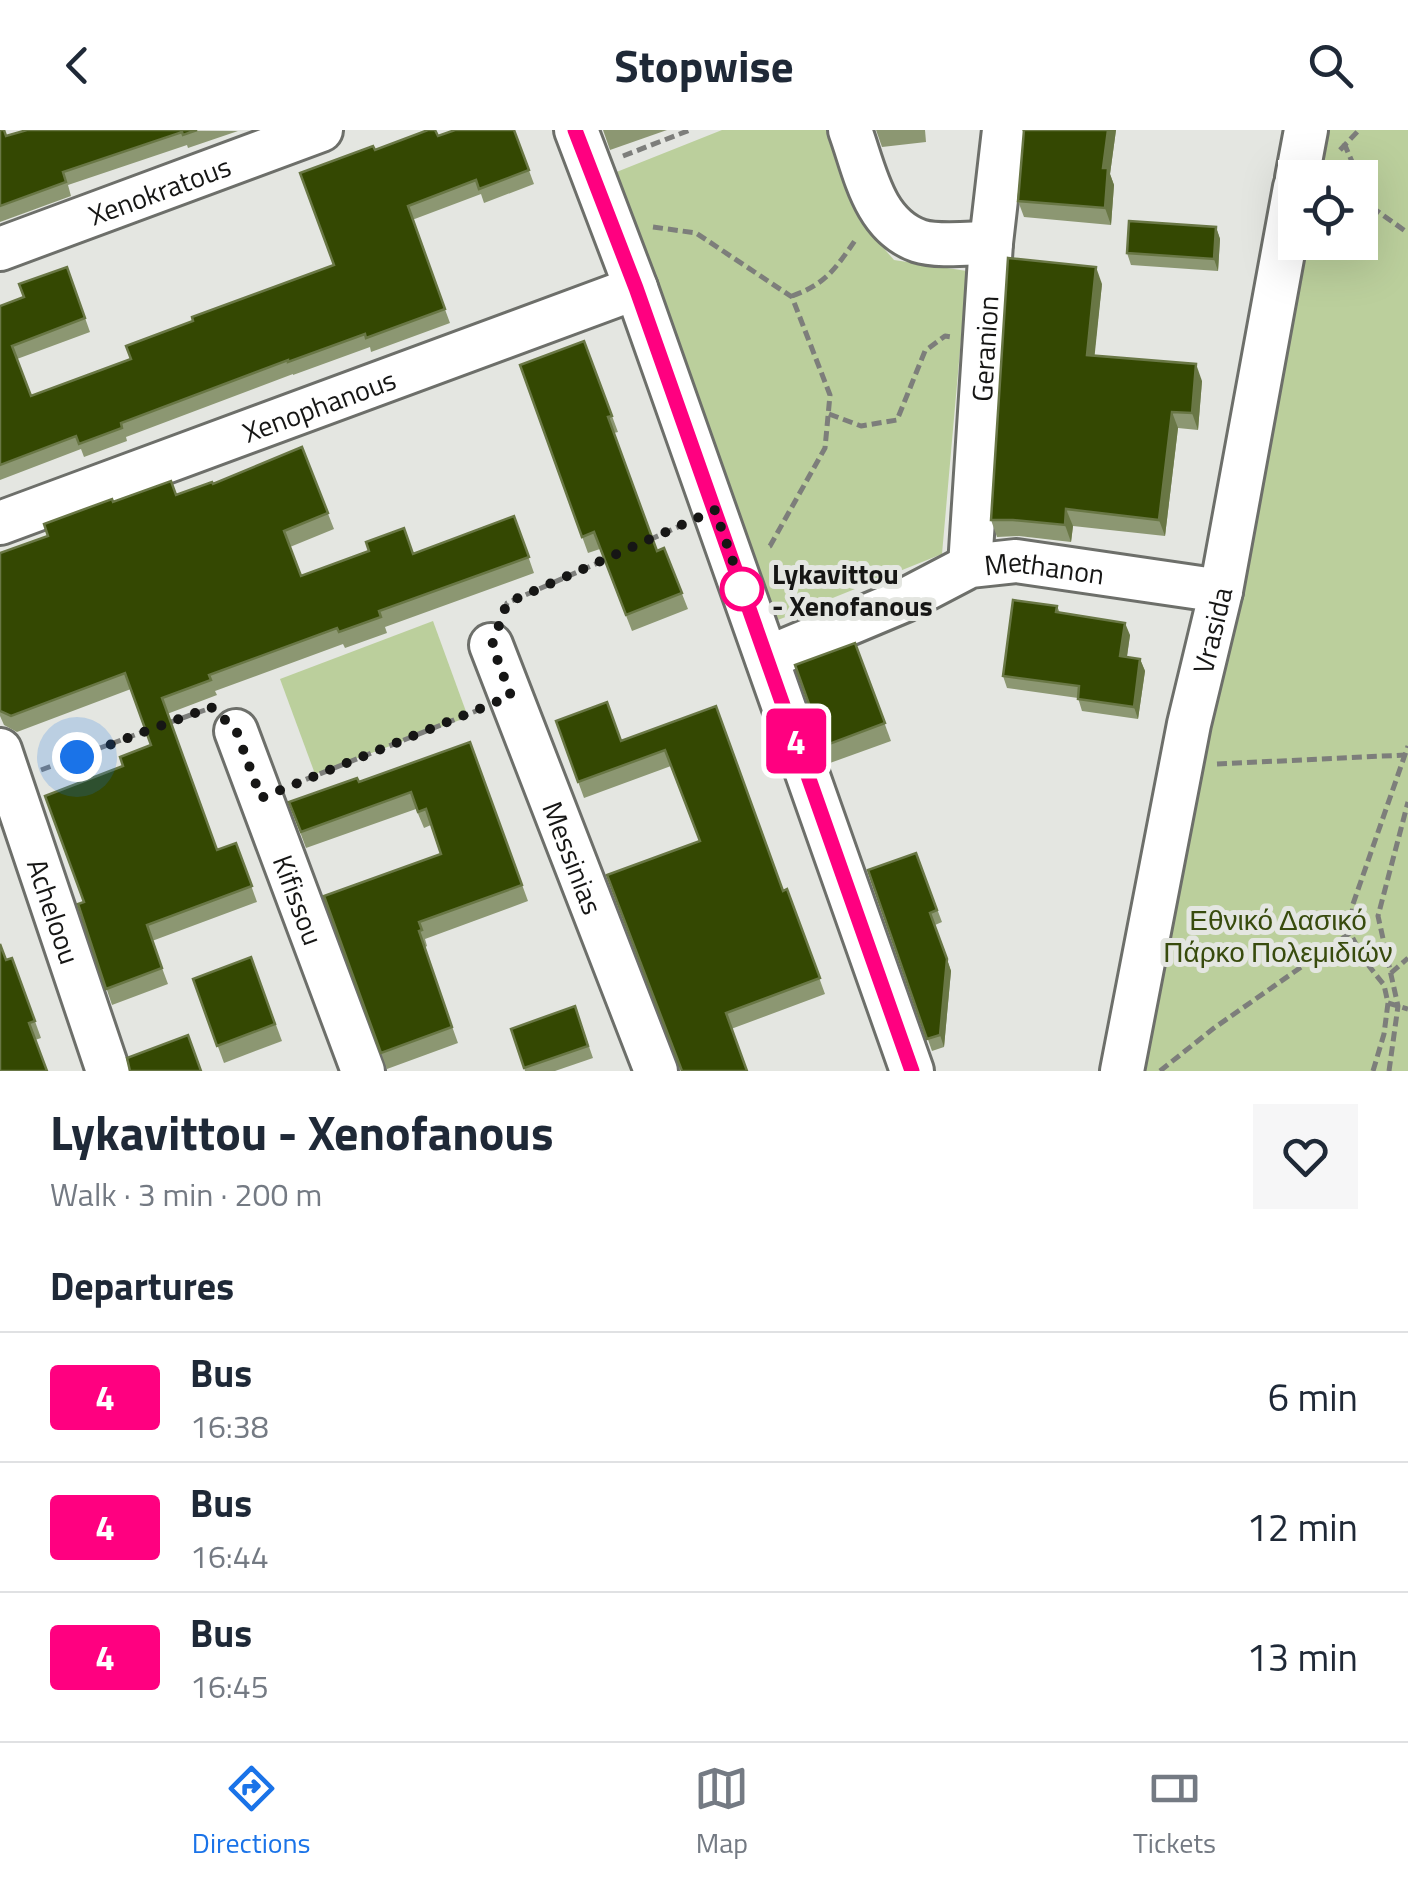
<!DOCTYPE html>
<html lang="en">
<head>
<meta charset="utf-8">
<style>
  :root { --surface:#fff; --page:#f6f6f7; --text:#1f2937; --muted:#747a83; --line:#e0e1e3; --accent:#1a73e8 }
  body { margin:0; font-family:"Titillium Web",sans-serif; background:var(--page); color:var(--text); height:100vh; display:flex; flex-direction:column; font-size:38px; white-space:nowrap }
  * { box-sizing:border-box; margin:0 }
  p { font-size:32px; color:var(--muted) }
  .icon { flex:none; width:55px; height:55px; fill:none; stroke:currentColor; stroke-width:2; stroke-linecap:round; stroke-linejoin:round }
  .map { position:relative; height:941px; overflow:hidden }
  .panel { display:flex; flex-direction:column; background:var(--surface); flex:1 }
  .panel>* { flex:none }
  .badge { padding:0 20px; border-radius:8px; font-size:35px; line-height:65px }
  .buttons { position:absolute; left:1278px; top:30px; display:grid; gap:20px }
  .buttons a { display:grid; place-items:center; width:100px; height:100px; border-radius:0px; background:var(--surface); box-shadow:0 10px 40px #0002; font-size:50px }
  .you { position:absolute; width:50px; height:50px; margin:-25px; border:8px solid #fff; border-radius:50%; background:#1a73e8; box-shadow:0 0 0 15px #1a73e833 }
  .map>.badge { position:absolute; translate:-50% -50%; box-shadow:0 0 0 5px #fff }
  h2 { padding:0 50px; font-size:38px; line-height:90px }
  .round { display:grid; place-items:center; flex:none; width:105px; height:105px; border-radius:0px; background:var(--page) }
  .head { display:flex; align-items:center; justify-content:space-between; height:170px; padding:0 50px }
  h1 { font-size:48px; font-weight:700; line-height:75px }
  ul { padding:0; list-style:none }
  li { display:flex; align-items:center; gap:30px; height:130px; padding:0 50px; border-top:2px solid var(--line) }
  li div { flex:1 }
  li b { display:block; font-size:38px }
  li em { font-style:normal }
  li .badge { min-width:110px; font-weight:700; text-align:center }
  header { display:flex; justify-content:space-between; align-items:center; height:130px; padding:0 50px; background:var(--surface); font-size:45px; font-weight:700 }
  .tabs { display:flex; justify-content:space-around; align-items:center; height:140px; border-top:2px solid var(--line); background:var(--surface); font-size:28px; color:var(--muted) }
  .tabs a { display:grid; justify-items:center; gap:5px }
  .tabs .on { color:var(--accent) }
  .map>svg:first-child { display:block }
  .green { fill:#bbcf9c }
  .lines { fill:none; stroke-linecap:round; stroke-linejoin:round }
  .minor-casing { stroke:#6d6f6a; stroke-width:48 }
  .path { stroke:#7d7e7b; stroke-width:5; stroke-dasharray:10 5; stroke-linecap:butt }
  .minor { stroke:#fff; stroke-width:42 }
  .wall { fill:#8c9772 }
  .shaded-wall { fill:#697745 }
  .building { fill:#344802; stroke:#697745; stroke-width:2.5 }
  .line-casing { stroke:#fff; stroke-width:22 }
  .line { stroke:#ff0080; stroke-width:15 }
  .walk { stroke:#161615; stroke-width:10; stroke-dasharray:0 18 }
  .stop-dot { fill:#fff; stroke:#ff0080; stroke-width:5 }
  .labels { text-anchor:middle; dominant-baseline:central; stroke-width:10; stroke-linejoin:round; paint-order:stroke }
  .street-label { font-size:28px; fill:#161615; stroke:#e4e6e1 }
  .stop-label { font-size:28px; font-weight:bold; fill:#161615; stroke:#e4e6e1; text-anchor:start }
  .park-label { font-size:28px; fill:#384b0d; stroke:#e4e6e1 }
</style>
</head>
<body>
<header><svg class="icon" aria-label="back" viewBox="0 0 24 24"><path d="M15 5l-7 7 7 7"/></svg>Stopwise<svg class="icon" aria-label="search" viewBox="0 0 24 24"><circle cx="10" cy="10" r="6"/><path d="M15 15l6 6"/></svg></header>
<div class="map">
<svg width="1408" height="941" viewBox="0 0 1408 941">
  <rect width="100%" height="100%" fill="#e4e6e1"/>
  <g class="green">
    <polygon points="722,0 826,0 860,91 894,130 967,141 942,424 773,492 614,43"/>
    <polygon points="1306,0 1408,0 1408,941 1125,941 1295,112 1360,112 1360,48 1295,48"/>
    <polygon points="433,491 468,587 315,644 280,549"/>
  </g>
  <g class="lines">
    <defs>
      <g id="minor">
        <polyline points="576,0 636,158 912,941"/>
        <path d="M850,0C865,41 873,95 919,111C937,117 972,113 991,113"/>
        <polyline points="1297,48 1306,0"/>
        <path id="s1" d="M0,119L321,0"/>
        <path id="s2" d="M0,393L636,158"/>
        <path id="s3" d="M970,436L991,113L1004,0"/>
        <path id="s4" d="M491,515L656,941"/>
        <path id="s5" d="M767,528L905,470L970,436L1016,431L1221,461"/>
        <path id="s6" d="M236,601L363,941"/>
        <path id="s7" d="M0,620L108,941"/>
        <path id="s8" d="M1122,941L1189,594L1221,461L1295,57"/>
      </g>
    </defs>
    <use href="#minor" class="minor-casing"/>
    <g class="path">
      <polyline points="1344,13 1359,48"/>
      <polyline points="1340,20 1359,0"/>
      <polyline points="623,26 690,0"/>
      <polyline points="1360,49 1373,78 1408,103"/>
      <polyline points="653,97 696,103 792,167 830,265 825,318 770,416 766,418"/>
      <path d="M792,166C826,154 836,138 856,109"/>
      <polyline points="829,284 861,296 897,290 925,221 945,206 952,207"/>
      <polyline points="649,410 680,396"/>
      <polyline points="504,482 507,473 607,429"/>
      <polyline points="168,593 205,580"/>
      <polyline points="1217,634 1405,625"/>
      <polyline points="41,640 148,600"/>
      <polyline points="292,655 476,581"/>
      <polyline points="1391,843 1408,828"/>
      <polyline points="1388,873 1408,879"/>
      <polyline points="1160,941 1214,898 1350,803"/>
      <polyline points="1373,941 1384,904 1388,873 1384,855 1365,831 1350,803 1353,774 1408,616"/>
      <polyline points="1389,941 1398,876 1378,786 1408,672"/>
    </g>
    <use href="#minor" class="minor"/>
  </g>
  <g class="wall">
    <polygon points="0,0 6,6 27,0 238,1 188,18 187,15 68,55 71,66 0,92"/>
    <polygon points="514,0 534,54 484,73 481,64 412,90 450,193 371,222 370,217 293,245 293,244 126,307 127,311 84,327 81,319 0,350 0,176 24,167 67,137 90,202 17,229 31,266 131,229 193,191 334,135 375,20 438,6"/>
    <polygon points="603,0 667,0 610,20"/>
    <polygon points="876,0 925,0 926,12 882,17"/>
    <polygon points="1022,0 1116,0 1110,44 1114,55 1111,95 1024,87 1018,71 1024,3"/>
    <polygon points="1216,97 1220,109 1218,141 1131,135 1127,123"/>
    <polygon points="1102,154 1094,225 1202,251 1198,300 1178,298 1165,406 1073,396 1071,412 1019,406 997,407 991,390"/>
    <polygon points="584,211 618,302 614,303 657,421 664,418 688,479 632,501 600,419 588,423 520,235"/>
    <polygon points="302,317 334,399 290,417 301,446 413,424 514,386 534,443 385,497 387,503 345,518 343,514 215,561 217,565 167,584 217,720 236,713 257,772 152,811 168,854 112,875 78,774 84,772 123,636 151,615 131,559 17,602 4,595 0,586 0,423 48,406 113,372 176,365 213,354"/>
    <polygon points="1057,476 1060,483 1130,505 1127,527 1140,529 1145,541 1138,589 1082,581 1078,568 1007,558 1003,546"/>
    <polygon points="855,513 891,611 830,633 795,535"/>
    <polygon points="716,576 783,761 787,759 825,864 731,899 682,941 700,711 671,636 584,668 556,591 621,611"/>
    <polygon points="470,612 528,771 425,809 427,816 424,818 458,913 387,939 324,766 441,724 431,695 424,698 416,679 306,718 289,672 359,652"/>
    <polygon points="916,723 942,792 935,795 951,841 944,917 932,921 868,740"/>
    <polygon points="251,827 282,911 224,933 193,849"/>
    <polygon points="6,830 18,844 41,908 35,910"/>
    <polygon points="575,876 593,928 555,941 525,941 511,899"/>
  </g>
  <g class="shaded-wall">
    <polygon points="1108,0 1116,0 1110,44 1114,55 1111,95 1105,78 1103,38"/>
    <polygon points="1216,97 1220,109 1218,141 1214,129"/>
    <polygon points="1096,137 1102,154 1093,241 1087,225"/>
    <polygon points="1196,234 1202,251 1198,300 1192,283"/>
    <polygon points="1172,282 1178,298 1165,406 1159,390"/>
    <polygon points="1066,379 1073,396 1071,412 1065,395"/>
    <polygon points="1125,493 1130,505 1125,539 1120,526"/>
    <polygon points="1140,529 1145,541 1138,589 1134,577"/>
    <polygon points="947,829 951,841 944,917 940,905"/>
  </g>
  <g class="building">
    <polygon points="0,0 4,0 6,6 27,0 197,0 183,5 182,2 63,42 66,52 0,76"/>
    <polygon points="428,0 435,0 438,6 455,0 514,0 529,40 479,59 476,50 408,76 445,179 366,208 365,204 288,232 288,230 121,293 122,298 79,314 76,306 0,335 0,176 24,167 19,154 67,137 85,188 12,216 31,266 131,229 126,216 193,191 192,187 334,135 300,43 373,16 375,20"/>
    <polygon points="1024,0 1108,0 1103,38 1108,38 1105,78 1018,71"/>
    <polygon points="1129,91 1216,97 1214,129 1127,123"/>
    <polygon points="1008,128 1096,137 1087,225 1196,234 1192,283 1172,282 1159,390 1066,379 1065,395 1013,390 991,390"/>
    <polygon points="584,211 612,286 608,287 657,421 664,418 682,463 626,485 594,402 582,407 520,235"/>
    <polygon points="302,317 328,383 284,401 301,446 369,421 366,412 404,398 413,424 514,386 529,427 379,481 381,487 339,502 337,498 209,545 211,550 162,568 217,720 236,713 252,756 147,795 162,838 106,859 78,774 84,772 45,666 123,636 120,627 151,615 125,543 11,586 0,581 0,423 48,406 44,394 112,369 113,372 171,351 176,365 212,352 213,354"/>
    <polygon points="1013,470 1057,476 1056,482 1125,493 1120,526 1140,529 1134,577 1078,569 1079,556 1003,546"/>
    <polygon points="855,513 885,593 824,616 795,535"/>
    <polygon points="607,572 621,611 716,576 783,761 787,759 820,848 726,883 747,941 682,941 607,745 700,711 665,620 578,652 556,591"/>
    <polygon points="470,612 522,755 419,792 422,800 419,801 452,897 381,923 324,766 441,724 426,679 418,682 411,662 301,702 289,672 357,648 359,652"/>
    <polygon points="916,723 937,780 930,783 947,829 940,905 927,909 868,740"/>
    <polygon points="0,814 6,830 12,828 35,891 29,893 47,941 0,941"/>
    <polygon points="251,827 275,894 217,916 193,849"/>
    <polygon points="575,876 588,916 524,938 511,899"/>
    <polygon points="188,905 201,941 130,941 127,928"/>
  </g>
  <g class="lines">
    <defs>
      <polyline id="line" points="575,0 636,158 912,941"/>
    </defs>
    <use href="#line" class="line-casing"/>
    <use href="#line" class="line"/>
    <polyline class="walk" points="77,627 211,577 236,600 261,668 511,566 492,515 507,473 715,380 745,466 742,459"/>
  </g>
  <circle class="stop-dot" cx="742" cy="459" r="20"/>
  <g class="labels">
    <g class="street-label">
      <text stroke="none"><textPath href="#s1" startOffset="170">Xenokratous</textPath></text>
      <text stroke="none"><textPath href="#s3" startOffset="218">Geranion</textPath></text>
      <text stroke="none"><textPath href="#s2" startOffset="340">Xenophanous</textPath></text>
      <text stroke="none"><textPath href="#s5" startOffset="298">Methanon</textPath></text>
      <text stroke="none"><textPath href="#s8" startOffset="450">Vrasida</textPath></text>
      <text stroke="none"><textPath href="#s4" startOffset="228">Messinias</textPath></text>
      <text stroke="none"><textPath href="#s6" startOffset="180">Kifissou</textPath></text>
      <text stroke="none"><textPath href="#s7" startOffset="170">Acheloou</textPath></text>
    </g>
    <g class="stop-label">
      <text x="772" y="443">Lykavittou<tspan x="772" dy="32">- Xenofanous</tspan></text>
    </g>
    <g class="park-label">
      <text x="1278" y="789">Εθνικό Δασικό<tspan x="1278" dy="32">Πάρκο Πολεμιδιών</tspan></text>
    </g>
  </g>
</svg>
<div class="buttons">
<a><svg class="icon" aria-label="locate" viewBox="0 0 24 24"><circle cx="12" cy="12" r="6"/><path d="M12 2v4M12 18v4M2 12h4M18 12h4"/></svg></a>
</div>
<div class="you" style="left:77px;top:627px"></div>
<b class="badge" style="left:796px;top:611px;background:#ff0080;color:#fff">4</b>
</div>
<section class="panel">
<div class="head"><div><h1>Lykavittou - Xenofanous</h1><p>Walk · 3 min · 200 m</p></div><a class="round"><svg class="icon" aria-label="heart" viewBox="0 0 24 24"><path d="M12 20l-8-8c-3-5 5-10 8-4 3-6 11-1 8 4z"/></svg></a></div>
<h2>Departures</h2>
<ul>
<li><span class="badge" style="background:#ff0080;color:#fff">4</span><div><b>Bus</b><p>16:38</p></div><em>6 min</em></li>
<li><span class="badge" style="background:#ff0080;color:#fff">4</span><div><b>Bus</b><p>16:44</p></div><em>12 min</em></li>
<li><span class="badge" style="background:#ff0080;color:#fff">4</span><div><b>Bus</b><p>16:45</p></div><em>13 min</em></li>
</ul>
</section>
<nav class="tabs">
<a class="on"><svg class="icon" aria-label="directions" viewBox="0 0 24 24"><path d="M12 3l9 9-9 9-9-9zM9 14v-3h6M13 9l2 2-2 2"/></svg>Directions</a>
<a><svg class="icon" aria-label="map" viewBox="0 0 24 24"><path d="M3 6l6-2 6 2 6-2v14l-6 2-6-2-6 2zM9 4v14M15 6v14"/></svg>Map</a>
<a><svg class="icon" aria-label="tickets" viewBox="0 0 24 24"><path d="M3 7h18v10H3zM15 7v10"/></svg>Tickets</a>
</nav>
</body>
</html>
